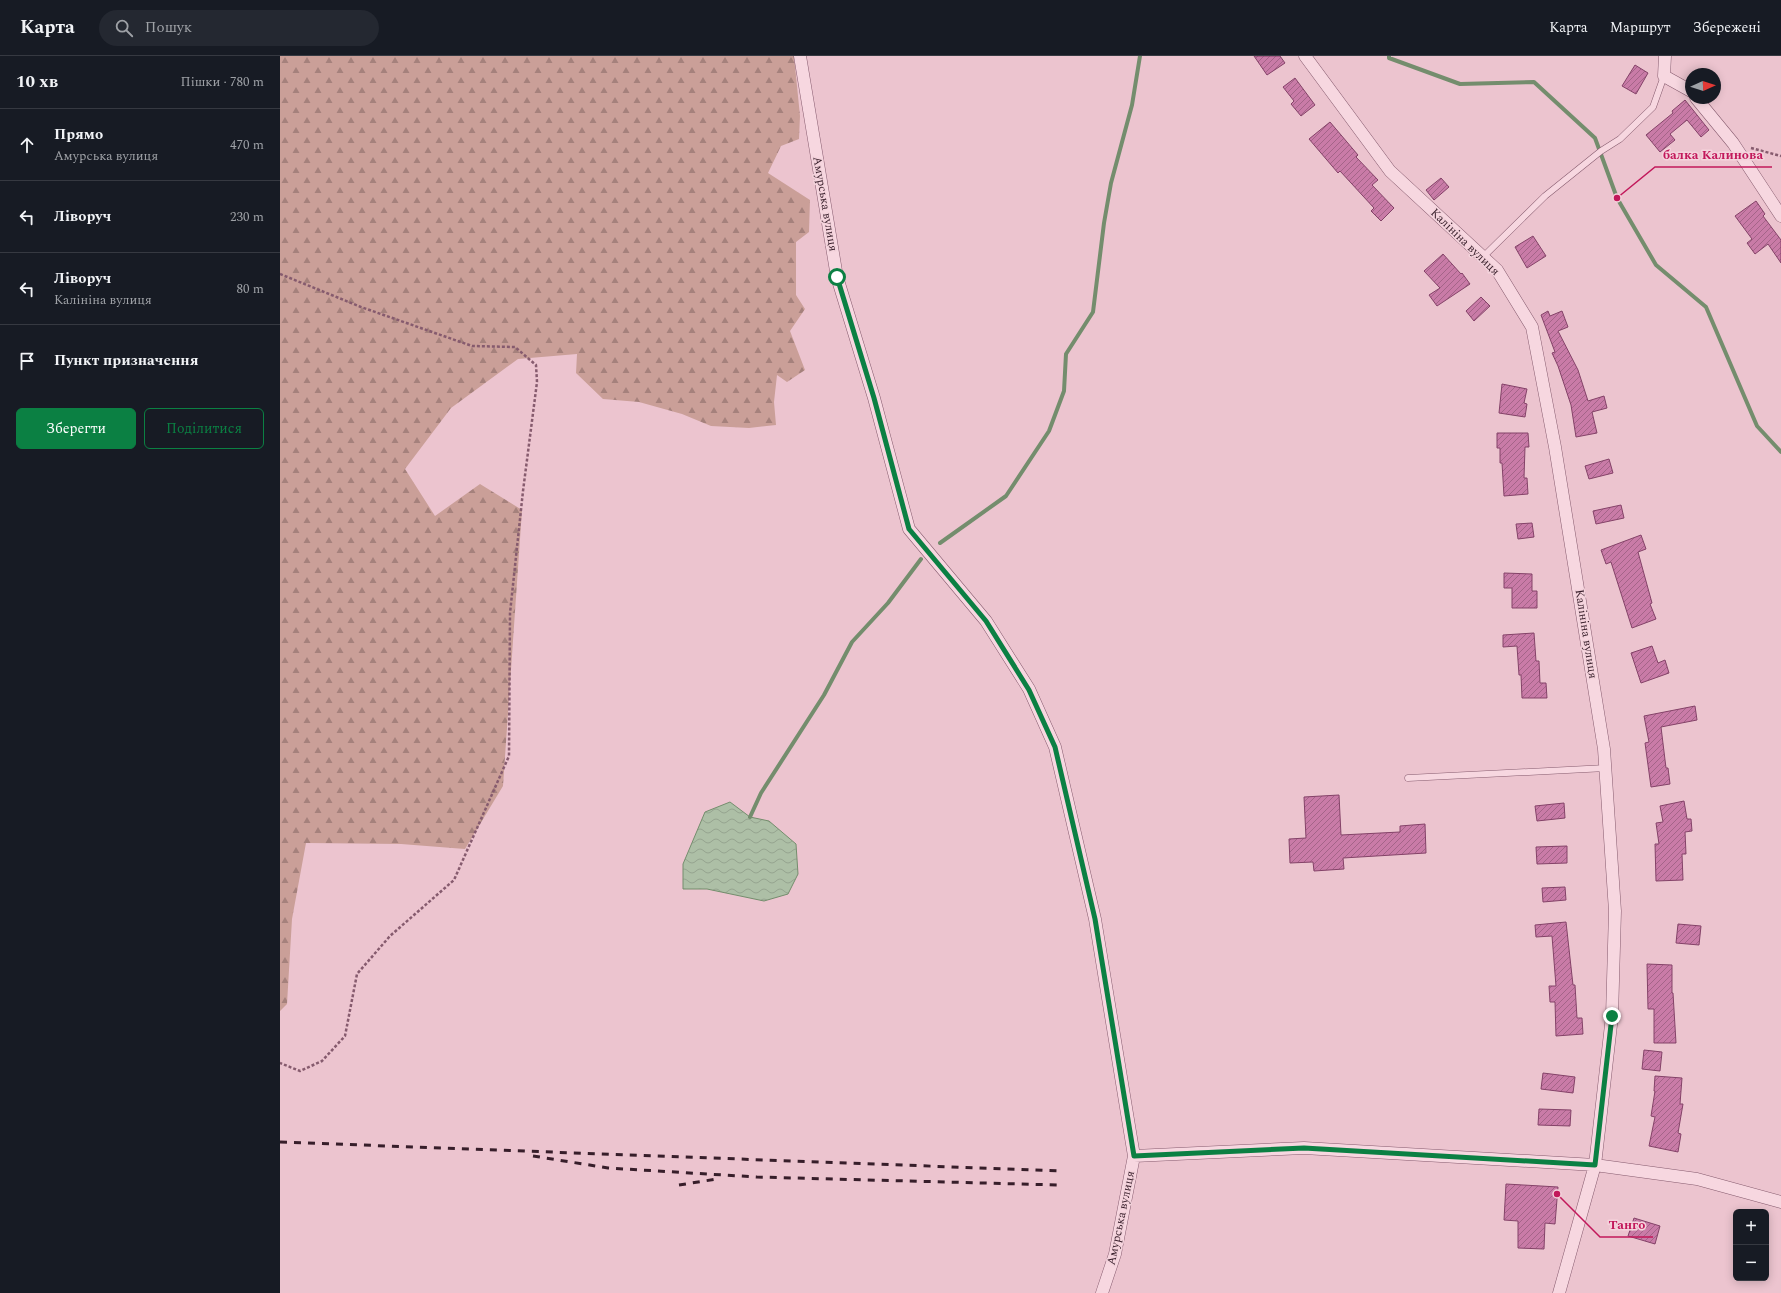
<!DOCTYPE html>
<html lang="uk">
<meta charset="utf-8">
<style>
:root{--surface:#171b24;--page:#242831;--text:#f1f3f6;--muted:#9ea1a6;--line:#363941;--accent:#0b8043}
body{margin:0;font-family:Spectral,serif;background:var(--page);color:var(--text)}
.controls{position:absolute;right:12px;bottom:12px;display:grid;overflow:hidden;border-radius:6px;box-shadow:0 2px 10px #0003}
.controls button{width:36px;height:36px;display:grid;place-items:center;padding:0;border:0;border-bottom:1px solid var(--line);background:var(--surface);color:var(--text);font:20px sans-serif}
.compass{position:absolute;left:1405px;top:12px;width:36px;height:36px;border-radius:50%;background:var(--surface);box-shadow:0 2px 10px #0003;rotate:87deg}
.stop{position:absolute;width:12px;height:12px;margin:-9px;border:3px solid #0b8043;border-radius:50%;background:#fff}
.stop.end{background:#0b8043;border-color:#fff;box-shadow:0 1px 4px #0008}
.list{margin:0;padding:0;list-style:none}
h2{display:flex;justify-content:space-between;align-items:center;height:52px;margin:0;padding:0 16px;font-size:17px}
h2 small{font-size:13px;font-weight:400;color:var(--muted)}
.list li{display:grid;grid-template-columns:26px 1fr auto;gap:12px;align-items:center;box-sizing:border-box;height:72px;padding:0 16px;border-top:1px solid var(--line)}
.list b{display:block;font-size:15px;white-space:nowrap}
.list p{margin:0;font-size:13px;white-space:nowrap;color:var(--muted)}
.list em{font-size:13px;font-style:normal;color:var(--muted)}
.actions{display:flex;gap:8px;padding:12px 16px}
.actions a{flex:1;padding:9px 0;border:1px solid var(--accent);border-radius:6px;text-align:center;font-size:14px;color:var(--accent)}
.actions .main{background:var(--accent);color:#fff}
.icon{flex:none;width:22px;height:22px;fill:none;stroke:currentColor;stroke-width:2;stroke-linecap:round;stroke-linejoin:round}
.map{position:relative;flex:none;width:1501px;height:1237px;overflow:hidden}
header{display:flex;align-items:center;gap:24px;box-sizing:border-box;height:56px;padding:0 20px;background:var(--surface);border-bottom:1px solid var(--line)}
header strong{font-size:19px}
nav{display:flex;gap:22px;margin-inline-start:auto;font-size:14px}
.search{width:280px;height:36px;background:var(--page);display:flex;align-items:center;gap:10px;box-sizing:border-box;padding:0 14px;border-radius:22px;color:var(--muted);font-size:15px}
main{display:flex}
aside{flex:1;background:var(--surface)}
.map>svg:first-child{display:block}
</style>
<header>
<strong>Карта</strong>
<div class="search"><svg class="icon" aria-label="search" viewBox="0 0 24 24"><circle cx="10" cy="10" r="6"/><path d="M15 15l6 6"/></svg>Пошук</div>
<nav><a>Карта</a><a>Маршрут</a><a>Збережені</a></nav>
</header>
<main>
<aside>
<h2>10 хв<small>Пішки · 780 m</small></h2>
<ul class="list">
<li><svg class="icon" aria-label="ahead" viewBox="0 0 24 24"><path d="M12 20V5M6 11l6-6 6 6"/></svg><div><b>Прямо</b><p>Амурська вулиця</p></div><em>470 m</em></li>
<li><svg class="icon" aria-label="left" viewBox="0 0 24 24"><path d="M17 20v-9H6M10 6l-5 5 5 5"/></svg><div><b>Ліворуч</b></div><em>230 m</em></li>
<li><svg class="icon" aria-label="left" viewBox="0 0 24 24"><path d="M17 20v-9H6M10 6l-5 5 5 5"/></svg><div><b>Ліворуч</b><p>Калініна вулиця</p></div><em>80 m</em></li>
<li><svg class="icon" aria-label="arrive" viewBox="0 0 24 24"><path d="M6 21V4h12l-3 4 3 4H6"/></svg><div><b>Пункт призначення</b></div></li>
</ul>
<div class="actions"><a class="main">Зберегти</a><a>Поділитися</a></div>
</aside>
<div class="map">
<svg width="1501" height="1237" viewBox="0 0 1501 1237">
<defs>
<pattern id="forest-firs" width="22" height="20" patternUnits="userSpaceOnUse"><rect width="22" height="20" fill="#ca9f98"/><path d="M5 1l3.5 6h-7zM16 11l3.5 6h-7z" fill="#a5817c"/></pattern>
<pattern id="water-waves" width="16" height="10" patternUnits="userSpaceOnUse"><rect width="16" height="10" fill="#adbfa6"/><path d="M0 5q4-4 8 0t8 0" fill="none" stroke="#95a48f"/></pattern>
<pattern id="building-hatch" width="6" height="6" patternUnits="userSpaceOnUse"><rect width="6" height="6" fill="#c97ba7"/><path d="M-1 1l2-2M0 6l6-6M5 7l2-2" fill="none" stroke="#a46488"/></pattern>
</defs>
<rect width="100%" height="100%" fill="#ecc4cf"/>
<path fill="url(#forest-firs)" d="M0 0H514L520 60 519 83 501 90 488 117 530 144 529 176 516 186V239L525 253 510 275 525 314 507 326 497 319 494 346 496 369 469 372 431 370 402 358 359 346 323 343 296 317 297 298 238 303 171 352 125 413 155 460 200 428 242 454 223 730 185 793 121 788 26 787 12 863 7 948 0 955Z"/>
<path fill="url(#water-waves)" stroke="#748d6d" d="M450 746 470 761 489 765 516 788 518 818 508 838 484 845 427 833H403V808L425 756Z"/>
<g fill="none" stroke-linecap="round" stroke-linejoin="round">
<path stroke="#748d6d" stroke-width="4" d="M1109 0V2L1180 28 1254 26 1315 82 1337 142 1376 209 1426 251 1477 370 1501 396
M660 487 726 440 769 375 784 335 786 298 813 256 824 167 831 127 852 49 860 0
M470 761 481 737 544 639 572 586 608 547 641 503"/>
</g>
<path fill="url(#building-hatch)" stroke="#844268" d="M974 0H1000L1005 7 987 19Z
M1355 9 1368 17 1356 38 1342 30Z
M1015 22 1035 49 1021 60 1011 48 1014 45 1003 31Z
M1405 44 1429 74 1421 81 1407 64 1390 78 1395 84 1380 96 1366 79 1393 57 1392 55Z
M1050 66 1078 99 1076 101 1098 124 1092 129 1114 152 1101 165 1091 155 1094 152 1060 115 1058 117 1029 83Z
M1161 122 1169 131 1154 144 1146 134Z
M1476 145 1485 158 1483 160 1501 184V207L1488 188 1475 198 1467 187 1472 183 1455 160Z
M1253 180 1266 200 1247 212 1235 191Z
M1163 198 1181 218 1182 217 1190 228 1157 250 1149 239 1160 232 1144 215Z
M1201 241 1210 250 1194 265 1186 255Z
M1268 255 1270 260 1282 255 1288 271 1278 275 1298 314 1308 345 1324 340 1327 352 1312 356 1317 377 1296 381 1291 349 1278 310 1272 297 1275 296 1261 259Z
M1222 328 1247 333 1244 347 1247 348 1245 361 1219 357Z
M1217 377H1248L1249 391H1245L1244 422H1247L1248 438 1224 440 1222 407H1220V392H1217Z
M1329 403 1333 417 1309 423 1305 410Z
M1341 449 1344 462 1316 468 1313 455Z
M1252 467 1254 481 1238 483 1236 468Z
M1361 479 1366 493 1358 496 1372 547 1370 548 1376 563 1352 572 1331 506 1326 508 1321 494Z
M1224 517 1252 518V535H1257V552H1232V532H1224Z
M1254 577 1256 605H1259L1260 627H1266L1267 642H1242L1241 619H1239L1237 590 1223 591V579Z
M1372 590 1378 607 1385 604 1389 617 1361 627 1351 597Z
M1415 650 1417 664 1381 671 1386 712H1388L1390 728 1371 731 1365 687 1369 686 1364 660Z
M1059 739 1061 779 1120 776V770L1145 768 1146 797 1063 802 1064 813 1034 815 1033 806 1010 807 1009 783 1026 782 1024 741Z
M1404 745 1407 763H1411L1412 775 1405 776 1406 798H1402L1403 824 1376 825 1375 788H1379L1376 767 1383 766 1380 750Z
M1284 747 1285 762 1257 765 1255 750Z
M1287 790V807L1257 808 1256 791Z
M1285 831 1286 844 1263 846 1262 832Z
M1286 866 1293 929H1295L1297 962H1302L1303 978 1276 980 1275 946H1270L1269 930H1276L1272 880 1256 881 1255 869Z
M1398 868 1421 870 1419 889 1396 887Z
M1367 908 1392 909V937H1393L1396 987H1374V953H1368Z
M1364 994 1382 996 1380 1015 1362 1013Z
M1263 1017 1295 1021 1293 1037 1261 1033Z
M1375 1020 1402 1022 1400 1048H1403L1398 1077 1401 1078 1398 1096 1369 1090 1375 1061 1371 1060 1375 1035H1374Z
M1259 1053 1291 1054 1290 1070 1258 1069Z
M1226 1128 1278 1131 1275 1168 1265 1167 1264 1193 1238 1192V1165L1224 1164Z
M1354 1162 1380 1170 1375 1188 1348 1180Z"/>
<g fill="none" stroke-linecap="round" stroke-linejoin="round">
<g stroke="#865b6e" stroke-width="7">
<path id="lane" d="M1203 201 1265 140 1321 95 1340 83 1373 51 1384 20
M1128 722 1326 712"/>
</g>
<g stroke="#865b6e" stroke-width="13">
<path id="street" d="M520 0 557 221 594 342 629 473 706 565 749 633 775 691 815 863 854 1100 835 1198 822 1237
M1025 0 1110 115 1217 214 1252 271 1275 391 1324 693 1335 855 1332 960 1315 1109 1279 1237
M1385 0 1384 20 1411 35
M1416 42 1453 87 1501 160
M854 1100 1024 1092 1315 1109 1417 1123 1501 1146"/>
</g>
<path stroke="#865b6e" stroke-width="2.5" stroke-dasharray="3 2" stroke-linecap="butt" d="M1471 92 1501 100
M0 218 81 251 192 290 235 291 256 309 257 326 243 435 230 557 229 700 174 824 110 880 77 918 65 980 42 1005 20 1015 0 1007"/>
<use href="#lane" stroke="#f7d7e0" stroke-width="6"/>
<use href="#street" stroke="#f7d7e0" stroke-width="12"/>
<path stroke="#371e2a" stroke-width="3" stroke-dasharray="7 7" stroke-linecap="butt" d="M0 1086 782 1115
M253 1100 328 1112 477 1121 778 1129
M399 1129 437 1123"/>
</g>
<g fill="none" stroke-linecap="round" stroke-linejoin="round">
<path stroke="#0b8043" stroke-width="5" d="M557 221 594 342 629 473 706 565 749 634 775 691 815 863 854 1100 1024 1092 1315 1109 1332 960"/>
</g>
<g text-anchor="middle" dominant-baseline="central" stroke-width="3" stroke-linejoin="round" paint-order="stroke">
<g font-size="12" fill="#371e2a" stroke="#f4d3dc">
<text transform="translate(545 148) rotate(80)">Амурська вулиця</text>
<text transform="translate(1185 186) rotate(44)">Калініна вулиця</text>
<text transform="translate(1306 578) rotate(81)">Калініна вулиця</text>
<text transform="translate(841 1162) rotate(-78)">Амурська вулиця</text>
</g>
</g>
<path fill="none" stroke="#c2185b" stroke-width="1.5" d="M1337 142L1375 111H1492M1277 1138L1320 1181H1373"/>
<g fill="#c2185b" stroke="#f4d3dc" stroke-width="1.5">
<circle cx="1337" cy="142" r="4"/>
<circle cx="1277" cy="1138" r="4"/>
</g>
<g font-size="13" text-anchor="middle" font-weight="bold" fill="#c2185b" stroke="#f4d3dc" stroke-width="3" stroke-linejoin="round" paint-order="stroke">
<text x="1433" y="103">балка Калинова</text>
<text x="1347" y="1173">Танго</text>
</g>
</svg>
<div class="controls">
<button>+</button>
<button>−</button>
</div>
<svg class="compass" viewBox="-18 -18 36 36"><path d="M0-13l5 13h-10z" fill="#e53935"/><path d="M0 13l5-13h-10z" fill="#9ea1a6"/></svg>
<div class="stop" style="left:557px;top:221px"></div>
<div class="stop end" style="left:1332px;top:960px"></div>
</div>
</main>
